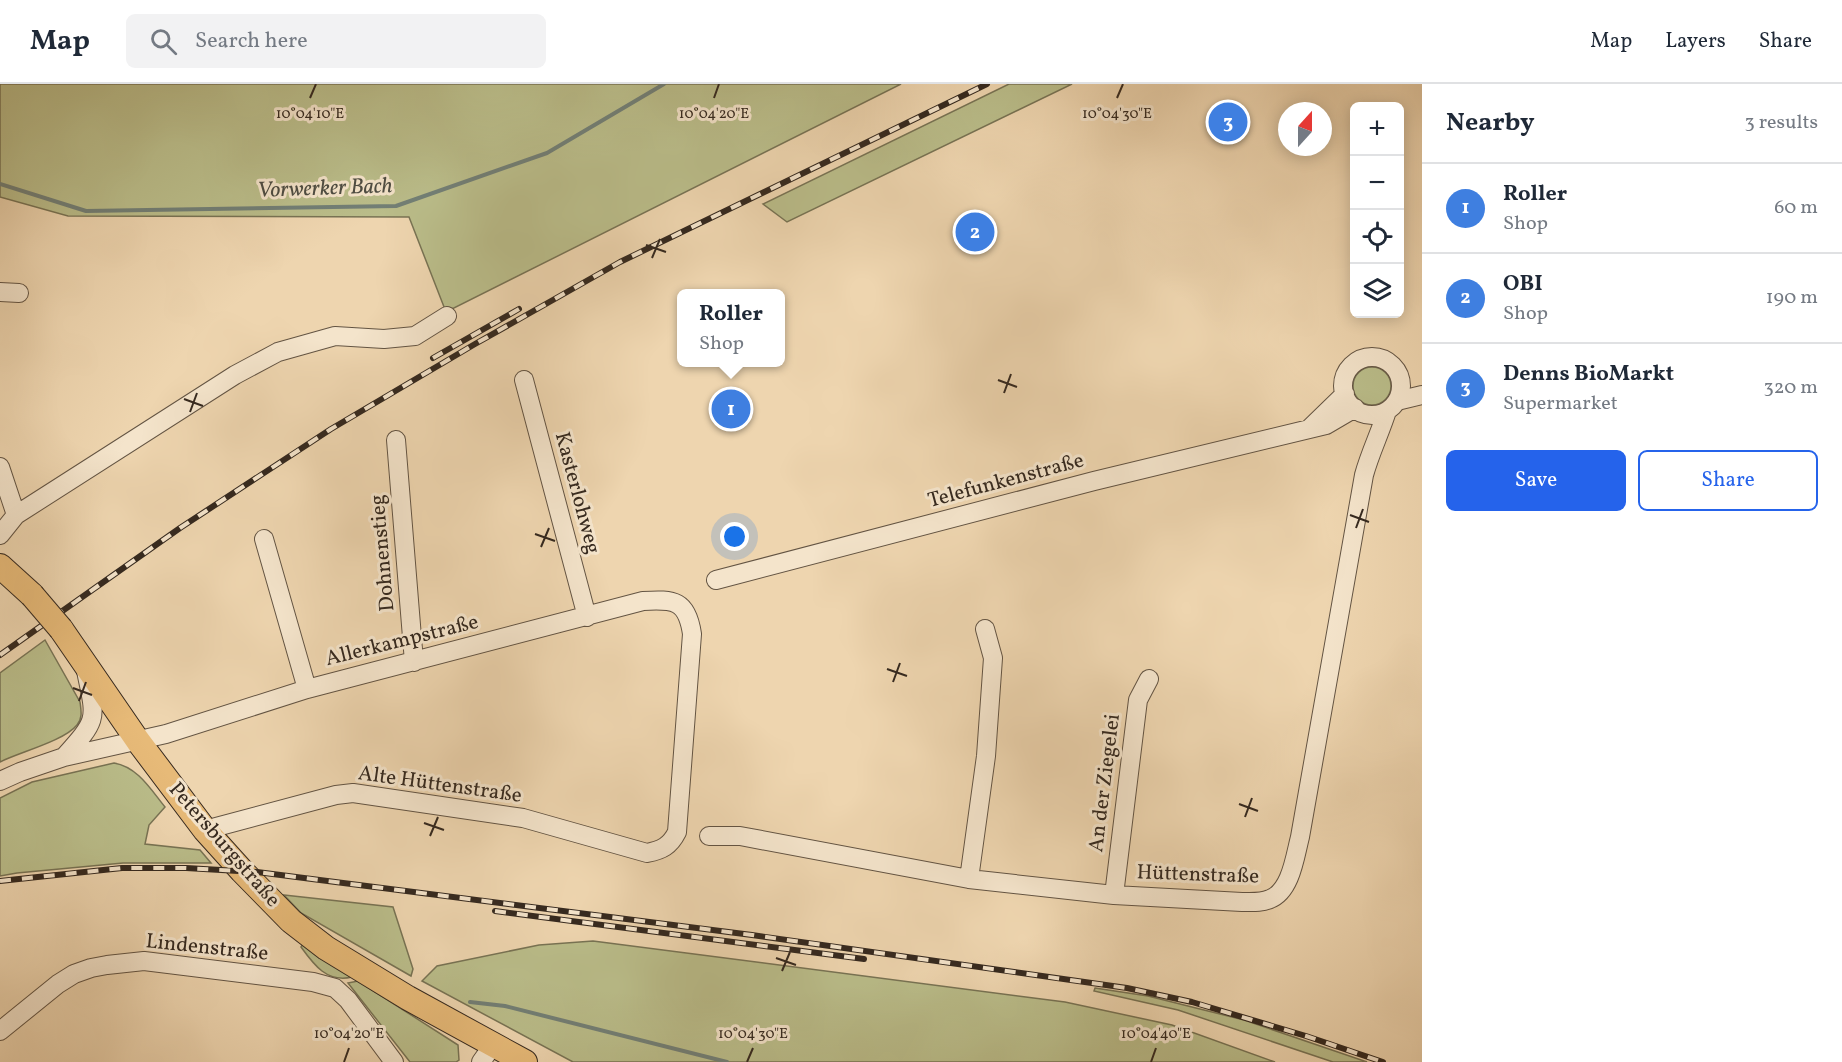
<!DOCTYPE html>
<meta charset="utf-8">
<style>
:root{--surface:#fff;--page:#f2f2f3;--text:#1f2937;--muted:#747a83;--line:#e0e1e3;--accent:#2563eb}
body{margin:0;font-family:Vollkorn,serif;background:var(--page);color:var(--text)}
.controls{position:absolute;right:18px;top:18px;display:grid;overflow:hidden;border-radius:9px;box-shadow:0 3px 15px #0003}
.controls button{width:54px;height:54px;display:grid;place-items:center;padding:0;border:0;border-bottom:2px solid var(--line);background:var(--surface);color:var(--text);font:30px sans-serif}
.compass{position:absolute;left:1278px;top:18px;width:54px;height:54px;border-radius:50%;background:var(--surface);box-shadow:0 3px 15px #0003;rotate:21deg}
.you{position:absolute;left:735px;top:453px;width:21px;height:21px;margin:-15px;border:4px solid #fff;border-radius:50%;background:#1a73e8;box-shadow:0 0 0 9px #1a73e833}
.badge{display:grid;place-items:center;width:39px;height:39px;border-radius:50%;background:var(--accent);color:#fff;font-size:20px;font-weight:700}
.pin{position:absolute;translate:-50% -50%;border:3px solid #fff;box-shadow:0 2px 6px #0006}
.popup{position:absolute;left:677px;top:205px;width:108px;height:78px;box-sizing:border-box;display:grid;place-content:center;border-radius:9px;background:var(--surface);filter:drop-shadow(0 2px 4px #0005);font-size:20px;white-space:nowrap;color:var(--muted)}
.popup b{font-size:22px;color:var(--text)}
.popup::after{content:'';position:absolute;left:50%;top:100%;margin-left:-12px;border:12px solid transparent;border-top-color:var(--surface)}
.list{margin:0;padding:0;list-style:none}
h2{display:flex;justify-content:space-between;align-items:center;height:78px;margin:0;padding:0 24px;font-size:26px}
h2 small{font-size:20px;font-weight:400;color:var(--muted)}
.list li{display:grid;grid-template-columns:39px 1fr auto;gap:18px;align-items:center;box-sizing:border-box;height:90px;padding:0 24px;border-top:2px solid var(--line)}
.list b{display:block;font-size:22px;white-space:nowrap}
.list p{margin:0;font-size:20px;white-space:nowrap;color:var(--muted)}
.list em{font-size:20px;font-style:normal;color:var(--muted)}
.actions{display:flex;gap:12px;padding:18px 24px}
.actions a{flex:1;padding:14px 0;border:2px solid var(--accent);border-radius:9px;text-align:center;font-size:21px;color:var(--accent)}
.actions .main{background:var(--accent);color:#fff}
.icon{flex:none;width:33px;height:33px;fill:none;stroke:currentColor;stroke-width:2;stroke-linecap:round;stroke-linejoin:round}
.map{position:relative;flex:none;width:1422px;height:978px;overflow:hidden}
header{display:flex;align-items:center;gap:36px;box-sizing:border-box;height:84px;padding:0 30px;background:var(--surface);border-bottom:2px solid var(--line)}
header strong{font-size:28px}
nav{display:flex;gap:33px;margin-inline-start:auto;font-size:21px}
.search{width:420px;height:54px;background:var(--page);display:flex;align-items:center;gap:15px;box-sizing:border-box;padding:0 21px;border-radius:9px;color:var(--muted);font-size:22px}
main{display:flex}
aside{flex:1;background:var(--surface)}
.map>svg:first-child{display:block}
</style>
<header>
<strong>Map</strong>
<div class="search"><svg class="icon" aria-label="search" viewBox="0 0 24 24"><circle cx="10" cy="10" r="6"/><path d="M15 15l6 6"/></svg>Search here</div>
<nav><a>Map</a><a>Layers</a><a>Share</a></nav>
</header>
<main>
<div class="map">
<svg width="1422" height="978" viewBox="0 0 1422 978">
<rect width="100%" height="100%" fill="#eed5af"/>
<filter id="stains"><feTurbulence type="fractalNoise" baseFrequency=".00333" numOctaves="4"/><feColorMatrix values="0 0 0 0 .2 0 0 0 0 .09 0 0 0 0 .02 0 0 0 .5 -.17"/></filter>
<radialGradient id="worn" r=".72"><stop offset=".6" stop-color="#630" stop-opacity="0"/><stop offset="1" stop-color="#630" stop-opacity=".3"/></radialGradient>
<path fill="#babd8a" stroke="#787354" stroke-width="1.5" d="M0 0H901L446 228 409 133 68 132 0 113Z
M1009 0H1072L787 138 763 120Z
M1353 302a19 19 0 1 1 38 0a19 19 0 1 1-38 0Z
M45 556 80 618C81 626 83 634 77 641 64 657 20 668 0 678V589Z
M114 679C138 683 151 706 165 723L149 741 145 760 200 766 211 779H123L17 789 0 792V714L32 698Z
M284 811 393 823 413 885 411 892 301 829Z
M593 857 1065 918 1172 941 1275 978H573L422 897 437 882 539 861Z
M303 860 352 893C327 899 314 881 301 863Z
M358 897 458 961 459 976 456 978H410L348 899Z
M1095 904 1148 912 1244 936 1367 978H1333L1178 926 1094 907Z"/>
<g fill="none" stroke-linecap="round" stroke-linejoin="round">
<path stroke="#727f76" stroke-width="4" d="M0 100 86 127 396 122 547 69 664 0
M470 918 505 922 727 978"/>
<g stroke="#635443" stroke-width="20">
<path id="minor" d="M0 208 19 209
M1343 302a29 29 0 1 1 58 0a29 29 0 1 1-58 0Z
M524 296 587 533
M1397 317 1422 311
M1309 345 1345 310
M396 356 414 578
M0 383 16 431
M0 451 16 431 235 291 278 268 335 252 384 255 415 252 447 232
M264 455 307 605
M716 496 1094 397 1326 341 1355 324
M64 673C99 634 96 636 86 587
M0 697 20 688 64 673 166 650 307 605 643 517C674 515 687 516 692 550L677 748C670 762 662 766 647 769L523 734 353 709 336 711 205 746
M709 752H740L969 795 1114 811 1242 818C1252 818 1261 819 1270 815 1291 807 1295 772 1300 753L1364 391C1370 369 1380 349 1387 327
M969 795 986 672 993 574 985 545
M1114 811 1138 616 1149 595
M0 947 58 900 74 890 91 884 107 881 144 877 313 898 335 904 348 916 394 978
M481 978 493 961"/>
</g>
<g stroke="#35291f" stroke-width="26">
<path id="major" d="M0 482 32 511
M61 545 138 657 205 746 242 787 291 837 326 864 408 914 525 978"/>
</g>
<use href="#minor" stroke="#f4e4cb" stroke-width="18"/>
<use href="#major" stroke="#e7ba78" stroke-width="24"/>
<g stroke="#35291f" stroke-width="6">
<path id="rail" d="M433 274 519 225
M0 571 180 444 331 345 475 260 620 178 987 0
M0 797 122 784H186L257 788 752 851 1127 904 1192 918 1306 952 1383 978
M495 827 864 875"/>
</g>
<use href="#rail" stroke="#f4e4cb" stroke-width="4" stroke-dasharray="11" stroke-linecap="butt"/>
<g stroke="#35291f" stroke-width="26" stroke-linecap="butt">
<path id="major-bridge" d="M32 511 61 545"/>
</g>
<use href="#major-bridge" stroke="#e7ba78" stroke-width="24"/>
</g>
<path fill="none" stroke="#35291f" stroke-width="2" d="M310 14 316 0M714 14 719 0M1117 14 1123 0M646 161 666 168M652 174 660 155M998 296 1017 303M1004 309 1011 290M184 315 203 322M190 328 197 309M1350 431 1369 438M1356 444 1363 425M535 450 555 457M541 463 549 444M887 585 907 592M893 598 900 579M73 604 92 611M79 617 86 598M1239 720 1258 727M1245 733 1252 714M424 739 444 746M430 752 438 733M776 874 796 881M782 887 790 868M344 978 349 964M747 978 753 964M1151 978 1156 964"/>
<g text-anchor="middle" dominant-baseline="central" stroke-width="6" stroke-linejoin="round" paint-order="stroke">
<g font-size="21" fill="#35291f" stroke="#f4e4cb">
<text transform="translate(1006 397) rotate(-15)">Telefunkenstraße</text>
<text transform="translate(577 409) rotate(75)">Kasterlohweg</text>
<text transform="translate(383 469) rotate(-95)">Dohnenstieg</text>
<text transform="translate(402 557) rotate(-14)">Allerkampstraße</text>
<text transform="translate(1105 699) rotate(-83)">An der Ziegelei</text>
<text transform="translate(440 701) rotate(8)">Alte Hüttenstraße</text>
<text transform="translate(224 761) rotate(49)">Petersburgstraße</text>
<text transform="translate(1198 791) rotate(2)">Hüttenstraße</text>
<text transform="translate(207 864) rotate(6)">Lindenstraße</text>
</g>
<g font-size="22" font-style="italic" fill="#4e4d43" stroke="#f4e4cb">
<text transform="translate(325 105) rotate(-2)">Vorwerker Bach</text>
</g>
</g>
<g font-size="15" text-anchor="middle" fill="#35291f" stroke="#f4e4cb" stroke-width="6" stroke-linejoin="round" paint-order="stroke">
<text x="310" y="34">10°04'10"E</text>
<text x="714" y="34">10°04'20"E</text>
<text x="1117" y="34">10°04'30"E</text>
<text x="349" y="954">10°04'20"E</text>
<text x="753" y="954">10°04'30"E</text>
<text x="1156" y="954">10°04'40"E</text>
</g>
<rect width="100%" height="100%" filter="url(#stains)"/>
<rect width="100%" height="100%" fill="url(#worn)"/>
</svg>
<div class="controls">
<button>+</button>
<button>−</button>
<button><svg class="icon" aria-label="locate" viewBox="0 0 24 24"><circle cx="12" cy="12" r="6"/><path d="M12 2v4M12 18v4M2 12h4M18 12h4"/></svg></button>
<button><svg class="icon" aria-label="layers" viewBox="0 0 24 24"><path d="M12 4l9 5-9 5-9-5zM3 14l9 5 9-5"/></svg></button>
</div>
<svg class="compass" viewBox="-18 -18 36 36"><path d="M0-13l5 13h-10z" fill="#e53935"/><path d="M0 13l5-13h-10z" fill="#747a83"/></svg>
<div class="you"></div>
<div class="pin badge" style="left:731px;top:325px;background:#3f7fe0">1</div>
<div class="popup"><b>Roller</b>Shop</div>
<div class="pin badge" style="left:975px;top:148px;background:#3f7fe0">2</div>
<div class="pin badge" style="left:1228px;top:38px;background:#3f7fe0">3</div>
</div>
<aside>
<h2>Nearby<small>3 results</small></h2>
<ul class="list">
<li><span class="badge" style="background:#3f7fe0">1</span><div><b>Roller</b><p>Shop</p></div><em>60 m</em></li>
<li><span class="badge" style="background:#3f7fe0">2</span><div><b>OBI</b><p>Shop</p></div><em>190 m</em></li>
<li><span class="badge" style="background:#3f7fe0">3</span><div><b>Denns BioMarkt</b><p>Supermarket</p></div><em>320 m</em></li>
</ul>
<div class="actions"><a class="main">Save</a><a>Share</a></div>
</aside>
</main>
